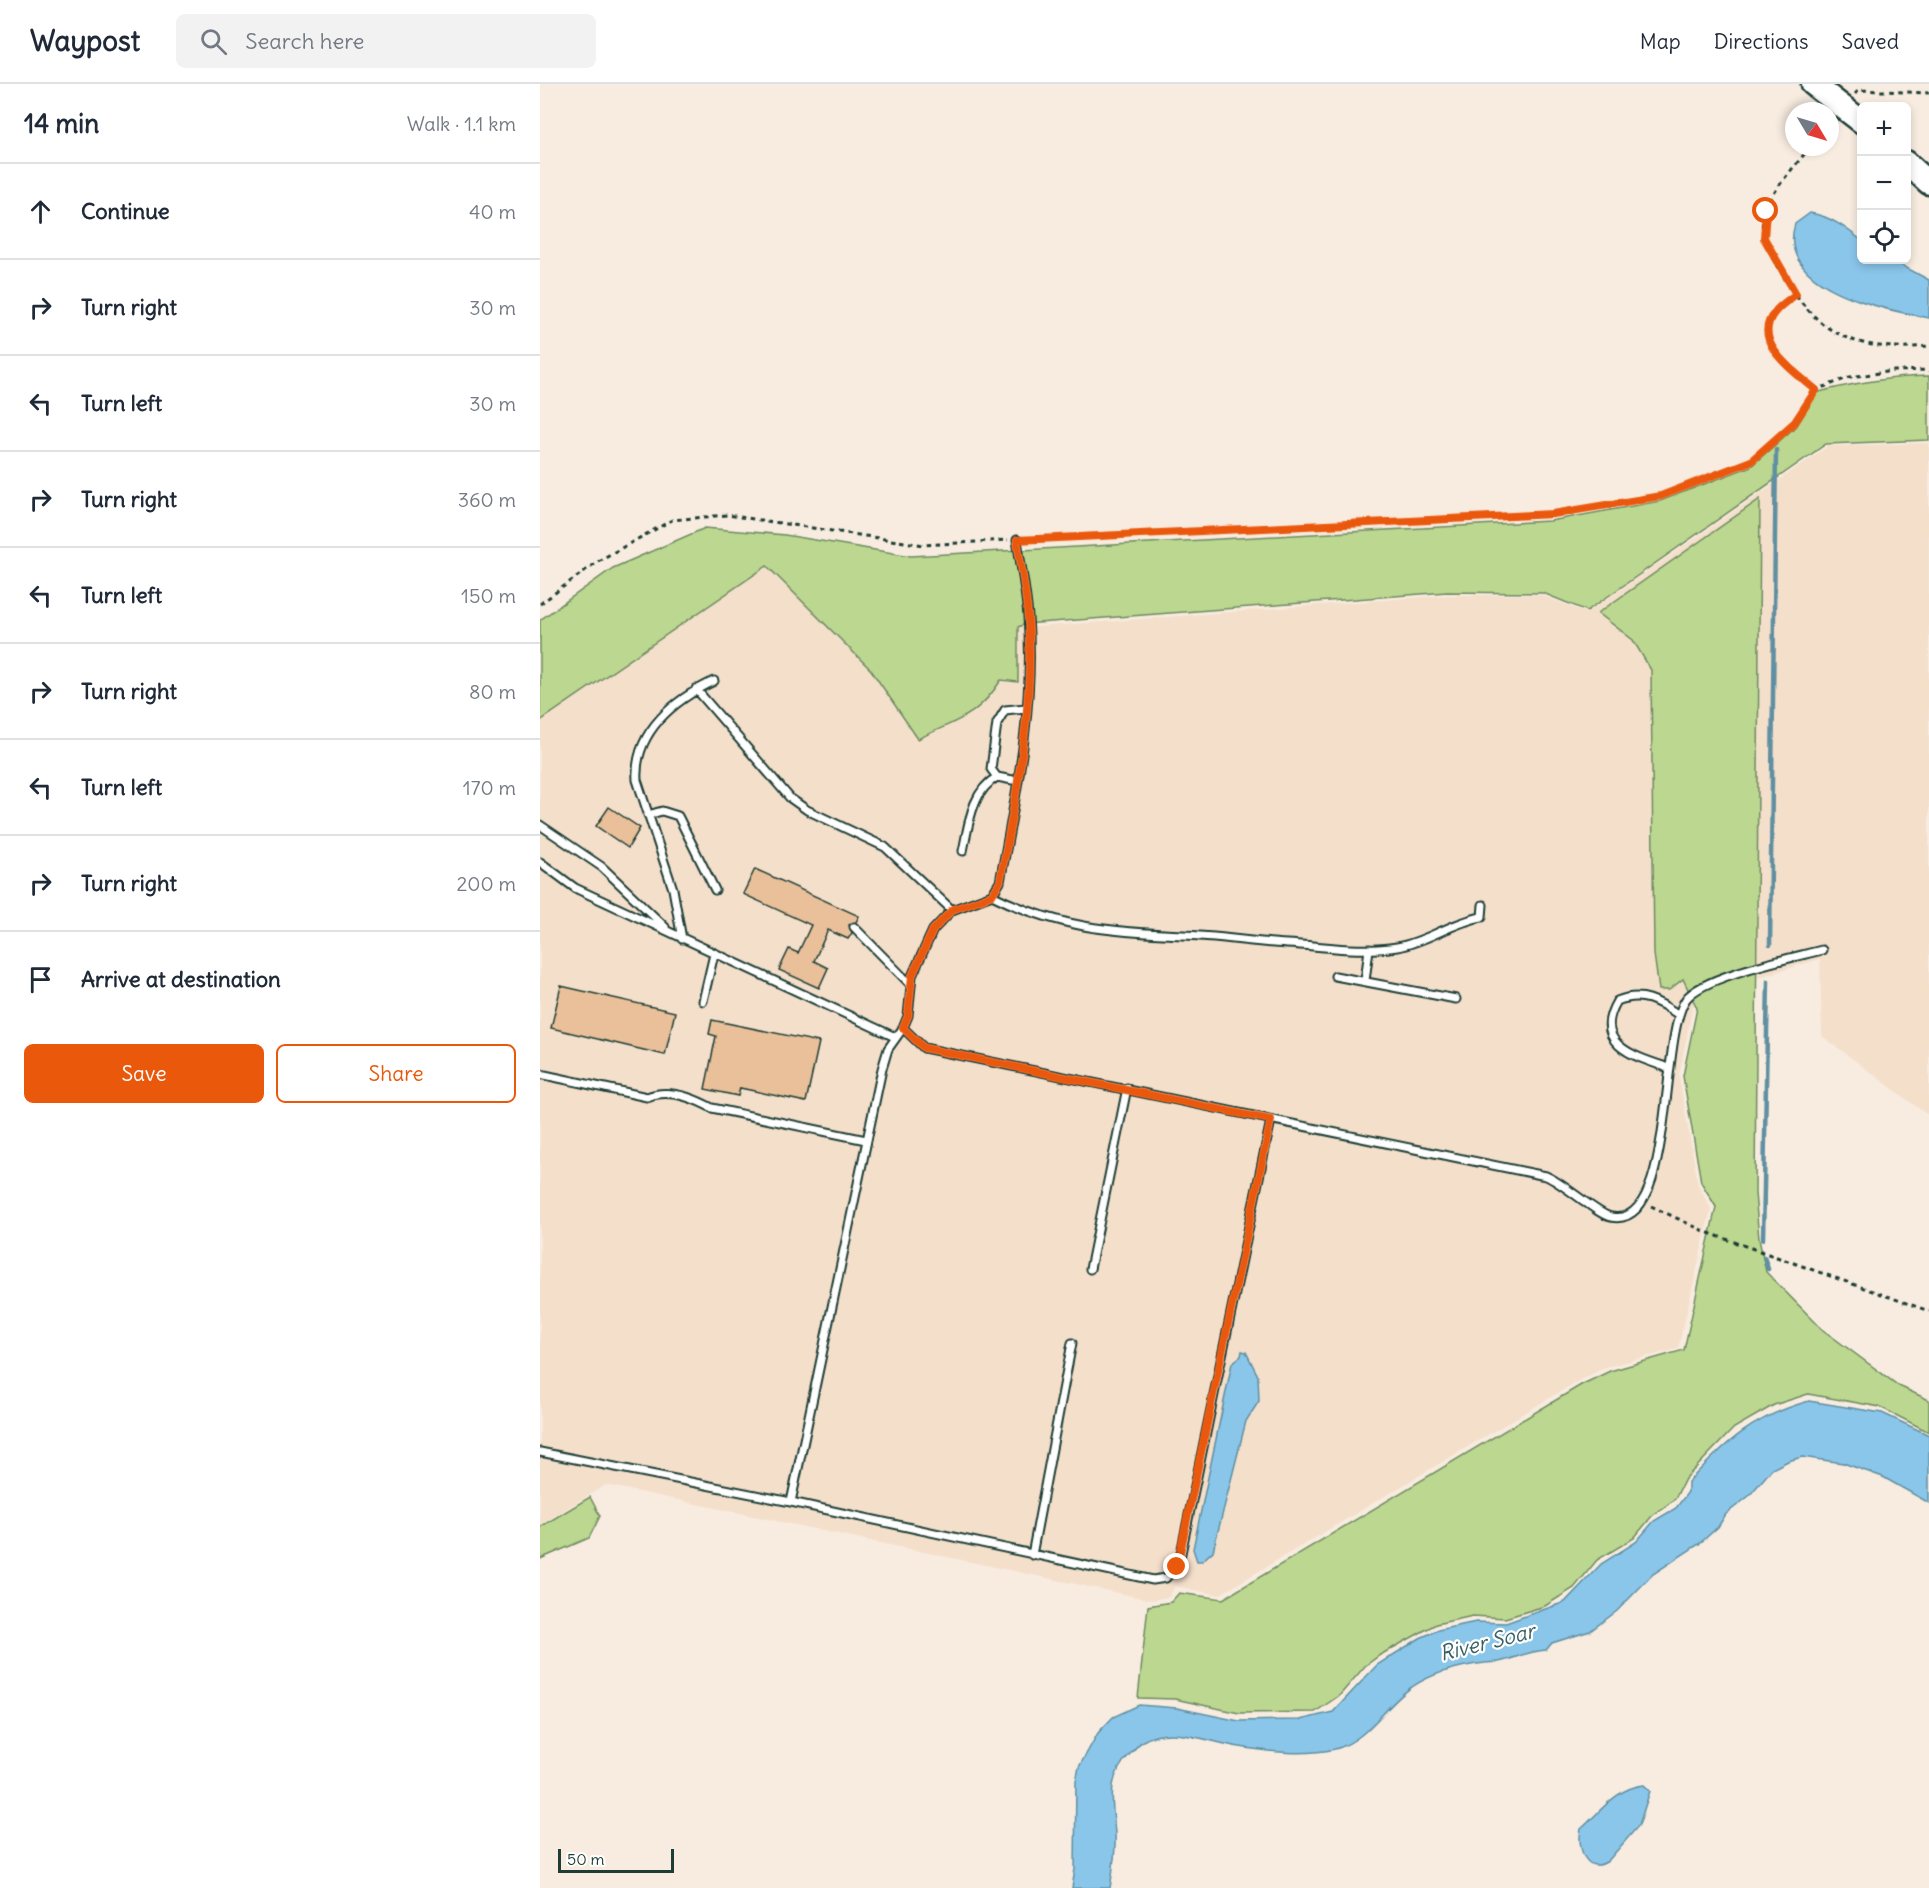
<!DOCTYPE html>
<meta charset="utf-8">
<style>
:root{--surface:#fff;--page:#f2f2f3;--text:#1f2937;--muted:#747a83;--line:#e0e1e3;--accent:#ea580c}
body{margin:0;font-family:Delius,sans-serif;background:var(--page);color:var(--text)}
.controls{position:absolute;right:18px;top:18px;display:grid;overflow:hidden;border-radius:9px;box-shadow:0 3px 9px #0003}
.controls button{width:54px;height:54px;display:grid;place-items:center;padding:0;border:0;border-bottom:2px solid var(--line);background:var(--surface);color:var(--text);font:30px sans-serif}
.compass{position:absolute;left:1245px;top:18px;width:54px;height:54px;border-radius:50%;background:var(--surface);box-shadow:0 3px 9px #0003;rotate:128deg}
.scale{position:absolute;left:18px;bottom:15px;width:116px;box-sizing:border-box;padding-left:6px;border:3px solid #1f3d34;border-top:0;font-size:16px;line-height:21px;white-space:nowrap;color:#1f3d34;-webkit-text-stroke:4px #fff;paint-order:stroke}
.stop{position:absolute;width:18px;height:18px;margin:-14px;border:4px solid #ea580c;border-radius:50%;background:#fff}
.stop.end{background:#ea580c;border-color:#fff;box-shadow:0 2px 6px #0008}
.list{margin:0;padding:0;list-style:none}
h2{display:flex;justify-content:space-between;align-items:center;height:78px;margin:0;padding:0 24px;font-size:26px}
h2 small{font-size:20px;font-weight:400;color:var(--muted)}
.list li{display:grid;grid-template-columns:39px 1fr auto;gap:18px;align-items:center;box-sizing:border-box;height:96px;padding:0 24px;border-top:2px solid var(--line)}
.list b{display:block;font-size:22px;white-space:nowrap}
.list em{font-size:20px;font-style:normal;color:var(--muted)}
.actions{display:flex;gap:12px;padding:18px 24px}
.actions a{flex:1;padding:14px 0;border:2px solid var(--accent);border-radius:9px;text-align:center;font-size:21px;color:var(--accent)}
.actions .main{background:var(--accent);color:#fff}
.icon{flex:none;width:33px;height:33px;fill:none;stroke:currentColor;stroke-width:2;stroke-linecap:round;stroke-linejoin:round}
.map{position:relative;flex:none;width:1389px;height:1804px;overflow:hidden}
header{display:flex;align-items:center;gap:36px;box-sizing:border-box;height:84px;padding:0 30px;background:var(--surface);border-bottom:2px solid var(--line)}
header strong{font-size:28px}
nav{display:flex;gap:33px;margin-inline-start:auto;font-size:21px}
.search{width:420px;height:54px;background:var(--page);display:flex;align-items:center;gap:15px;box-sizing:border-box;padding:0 21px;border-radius:9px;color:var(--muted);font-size:22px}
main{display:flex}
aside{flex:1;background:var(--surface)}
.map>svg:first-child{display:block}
</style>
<header>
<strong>Waypost</strong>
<div class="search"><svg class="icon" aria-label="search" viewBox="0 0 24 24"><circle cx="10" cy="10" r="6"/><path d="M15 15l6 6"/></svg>Search here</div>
<nav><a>Map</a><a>Directions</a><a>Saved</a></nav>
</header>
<main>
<aside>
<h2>14 min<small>Walk · 1.1 km</small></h2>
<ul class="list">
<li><svg class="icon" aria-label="ahead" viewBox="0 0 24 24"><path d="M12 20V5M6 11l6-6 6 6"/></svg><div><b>Continue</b></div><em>40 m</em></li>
<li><svg class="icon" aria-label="right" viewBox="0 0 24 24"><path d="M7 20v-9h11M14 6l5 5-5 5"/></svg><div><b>Turn right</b></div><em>30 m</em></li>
<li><svg class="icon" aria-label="left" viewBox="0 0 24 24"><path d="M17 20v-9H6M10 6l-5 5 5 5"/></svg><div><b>Turn left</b></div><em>30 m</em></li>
<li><svg class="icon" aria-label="right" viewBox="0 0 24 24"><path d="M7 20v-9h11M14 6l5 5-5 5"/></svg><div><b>Turn right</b></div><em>360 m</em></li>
<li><svg class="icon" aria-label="left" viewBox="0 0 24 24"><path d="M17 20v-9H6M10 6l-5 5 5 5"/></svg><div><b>Turn left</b></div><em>150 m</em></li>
<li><svg class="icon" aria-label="right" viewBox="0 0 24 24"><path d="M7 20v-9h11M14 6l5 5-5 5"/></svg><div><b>Turn right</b></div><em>80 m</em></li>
<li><svg class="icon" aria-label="left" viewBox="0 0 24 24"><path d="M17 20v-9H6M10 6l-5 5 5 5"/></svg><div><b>Turn left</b></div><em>170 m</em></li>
<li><svg class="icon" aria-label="right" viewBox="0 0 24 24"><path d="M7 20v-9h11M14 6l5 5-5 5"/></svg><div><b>Turn right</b></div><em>200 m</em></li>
<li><svg class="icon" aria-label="arrive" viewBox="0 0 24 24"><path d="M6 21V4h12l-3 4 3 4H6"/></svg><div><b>Arrive at destination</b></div></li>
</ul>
<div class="actions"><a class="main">Save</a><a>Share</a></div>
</aside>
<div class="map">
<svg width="1389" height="1804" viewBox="0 0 1389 1804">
<rect width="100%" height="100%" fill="#f8ece0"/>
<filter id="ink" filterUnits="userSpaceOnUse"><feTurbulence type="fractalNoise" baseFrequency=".0167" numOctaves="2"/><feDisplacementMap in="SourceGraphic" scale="12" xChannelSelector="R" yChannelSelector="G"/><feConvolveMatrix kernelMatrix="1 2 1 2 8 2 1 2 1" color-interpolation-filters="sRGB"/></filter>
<g filter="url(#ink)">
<path fill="#f4dfcb" d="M1389 359V1032L1282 952 1280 875 1164 910 1153 922 1139 992 1158 1100 1171 1125 1138 1265 1066 1283 1040 1296 679 1511 635 1502 629 1513 611 1516 66 1401 0 1441V637L227 481 480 509 482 544 909 511H1002L1047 529 1288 362Z"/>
<path fill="#bcd78f" stroke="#6e8a62" stroke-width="1.5" d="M1389 292V356L1286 360 1047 527 1003 509 907 508 485 540 478 543V598L461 596C437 634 416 636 378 655L331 586 227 482 0 637V536L73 484 165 444 245 451 371 472 1010 437 1120 417 1211 382 1257 341 1275 309C1313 299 1349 293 1389 292Z
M1220 415 1215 1109 1219 1155 1226 1188 1283 1246 1359 1302 1389 1316V1348L1340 1323 1268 1310 1234 1321 1194 1344 1145 1395 1135 1415 1112 1432 1094 1454 1057 1476 1034 1504 1005 1522 965 1534 933 1532 896 1540 840 1571 825 1582 800 1611 775 1628 699 1629 635 1615 598 1614 608 1522 631 1518 639 1509 683 1515 1041 1301 1070 1287 1144 1266 1176 1123 1161 1098 1143 992 1157 924 1143 895 1129 906H1119L1114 870 1111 586 1093 556 1058 529Z
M50 1413 60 1432 49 1454 0 1475V1443Z"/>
<path fill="#8ac6ea" stroke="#5f8fa1" stroke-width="1.5" d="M1270 129C1290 132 1306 144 1321 156L1322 176H1352L1389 196V234C1347 226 1235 205 1255 140Z
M702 1267 706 1268 718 1292 719 1317 706 1337 673 1467 662 1477H657L653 1465 692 1279 701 1272Z
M1269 1317 1342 1329 1389 1351V1419L1343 1393 1303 1379 1262 1373 1248 1377 1232 1385 1209 1412 1186 1430 1178 1443 1159 1460 1113 1490 1077 1527 1050 1547 1012 1559 1006 1566C990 1567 978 1573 963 1577 957 1579 950 1578 945 1579 920 1582 892 1589 872 1603 846 1620 827 1657 795 1665 764 1672 731 1668 700 1663 670 1659 632 1640 603 1657 598 1660 594 1666 590 1670 565 1695 573 1718 575 1750 576 1768 573 1786 570 1804H532L535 1785 536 1697 539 1683 558 1649 573 1633 599 1621 637 1624 699 1637 760 1636 793 1628 837 1581 880 1554 898 1546 936 1538 966 1539 1025 1518 1061 1480 1096 1458 1114 1437 1136 1424 1148 1408V1398C1188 1357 1212 1333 1269 1317Z
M1104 1701 1110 1707 1099 1741 1068 1777C1045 1792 1037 1762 1041 1745 1061 1727 1076 1704 1104 1701Z"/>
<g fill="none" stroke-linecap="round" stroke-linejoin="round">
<path stroke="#5f8fa1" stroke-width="4.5" d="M1230 861 1236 366
M1223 1155 1228 897
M1224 1173 1228 1185"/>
</g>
<path fill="#e9c099" stroke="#1f3d34" stroke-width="1.5" d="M69 723 100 744 88 764 56 742Z
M215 785 319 832 316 838 309 841 312 849 308 855 288 846 274 877 288 884 279 904 239 886 249 865 258 869 271 841 203 810Z
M21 902 135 928 125 971 11 944Z
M172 936 279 958 266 1018 200 1004 198 1012 165 1005 176 952 169 950Z"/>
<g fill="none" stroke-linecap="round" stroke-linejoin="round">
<g stroke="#1f3d34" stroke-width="11">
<path id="service" d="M156 605 250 714 267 726 345 763 412 826
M478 697 457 693 451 685 457 639 465 626 486 624
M108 731 122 727 138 732 175 806
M0 741 62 783 125 843
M423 767C429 740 431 708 457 693
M0 778 35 804 355 953
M452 811C517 844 572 848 643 851 677 852 712 858 747 860 784 862 820 869 857 863 887 858 912 838 942 833L943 821
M314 843 370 900
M142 855 133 805 97 696C94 648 134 616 174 597
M795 892 916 915
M825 897 829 865
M163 917 174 870
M363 944 384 964 1006 1092C1025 1100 1058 1131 1071 1133 1136 1146 1119 953 1146 915 1163 892 1252 874 1282 866
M1129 984C1096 973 1051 961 1077 917 1102 907 1118 917 1139 931
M0 990 107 1013C128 1004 152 1013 172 1024L326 1056
M550 1185 587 1004
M0 1368 251 1418 613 1496 626 1494 639 1479 731 1036
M251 1418 342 985 348 965 363 944 368 932 372 892 393 846 412 826 452 811 460 798C476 711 495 622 488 533 486 507 481 482 477 456
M492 1471 532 1259"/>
</g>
<g stroke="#1f3d34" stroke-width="27">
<path id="trunk" d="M1273 0 1322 38
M1366 78 1389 99"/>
</g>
<path stroke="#1f3d34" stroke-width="3" stroke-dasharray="4.5 4.5" stroke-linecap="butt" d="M1315 10 1319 6 1389 9
M1270 63C1254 84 1228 109 1223 136 1221 154 1231 168 1239 183 1276 252 1314 268 1389 262
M1256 210C1249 216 1240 221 1235 228 1210 258 1256 289 1276 306
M487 455 1013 431 1121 412 1211 377 1255 338 1276 306 1310 293 1354 287 1389 286
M0 520 58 477 132 436 187 431 384 461 468 456
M1111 1122 1166 1148 1389 1227"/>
<use href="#service" stroke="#fff" stroke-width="7"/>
<use href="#trunk" stroke="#fff" stroke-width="22"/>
</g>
</g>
<g fill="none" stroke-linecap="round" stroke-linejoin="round" filter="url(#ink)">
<path stroke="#ea580c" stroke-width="8" d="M637 1483 731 1036 384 964 363 944 368 932 372 892 393 846 412 826 452 811 460 798C476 711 495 622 488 533 486 507 481 482 477 456L1013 430 1121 412 1211 377 1255 338 1276 306C1256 289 1209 258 1235 228 1240 221 1249 216 1256 210L1224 154 1226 127"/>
</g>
<g text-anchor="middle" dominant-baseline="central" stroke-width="4.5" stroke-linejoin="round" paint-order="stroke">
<g font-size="21" font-style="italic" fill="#3a5f62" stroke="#fff">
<text transform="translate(947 1558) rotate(-14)">River Soar</text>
</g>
</g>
</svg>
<div class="controls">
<button>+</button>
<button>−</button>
<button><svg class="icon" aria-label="locate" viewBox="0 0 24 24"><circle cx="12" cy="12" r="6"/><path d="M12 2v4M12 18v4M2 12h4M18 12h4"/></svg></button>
</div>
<svg class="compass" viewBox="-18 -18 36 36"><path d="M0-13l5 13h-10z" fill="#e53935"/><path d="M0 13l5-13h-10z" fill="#747a83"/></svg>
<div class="scale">50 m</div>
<div class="stop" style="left:1226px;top:127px"></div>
<div class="stop end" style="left:637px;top:1483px"></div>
</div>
</main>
